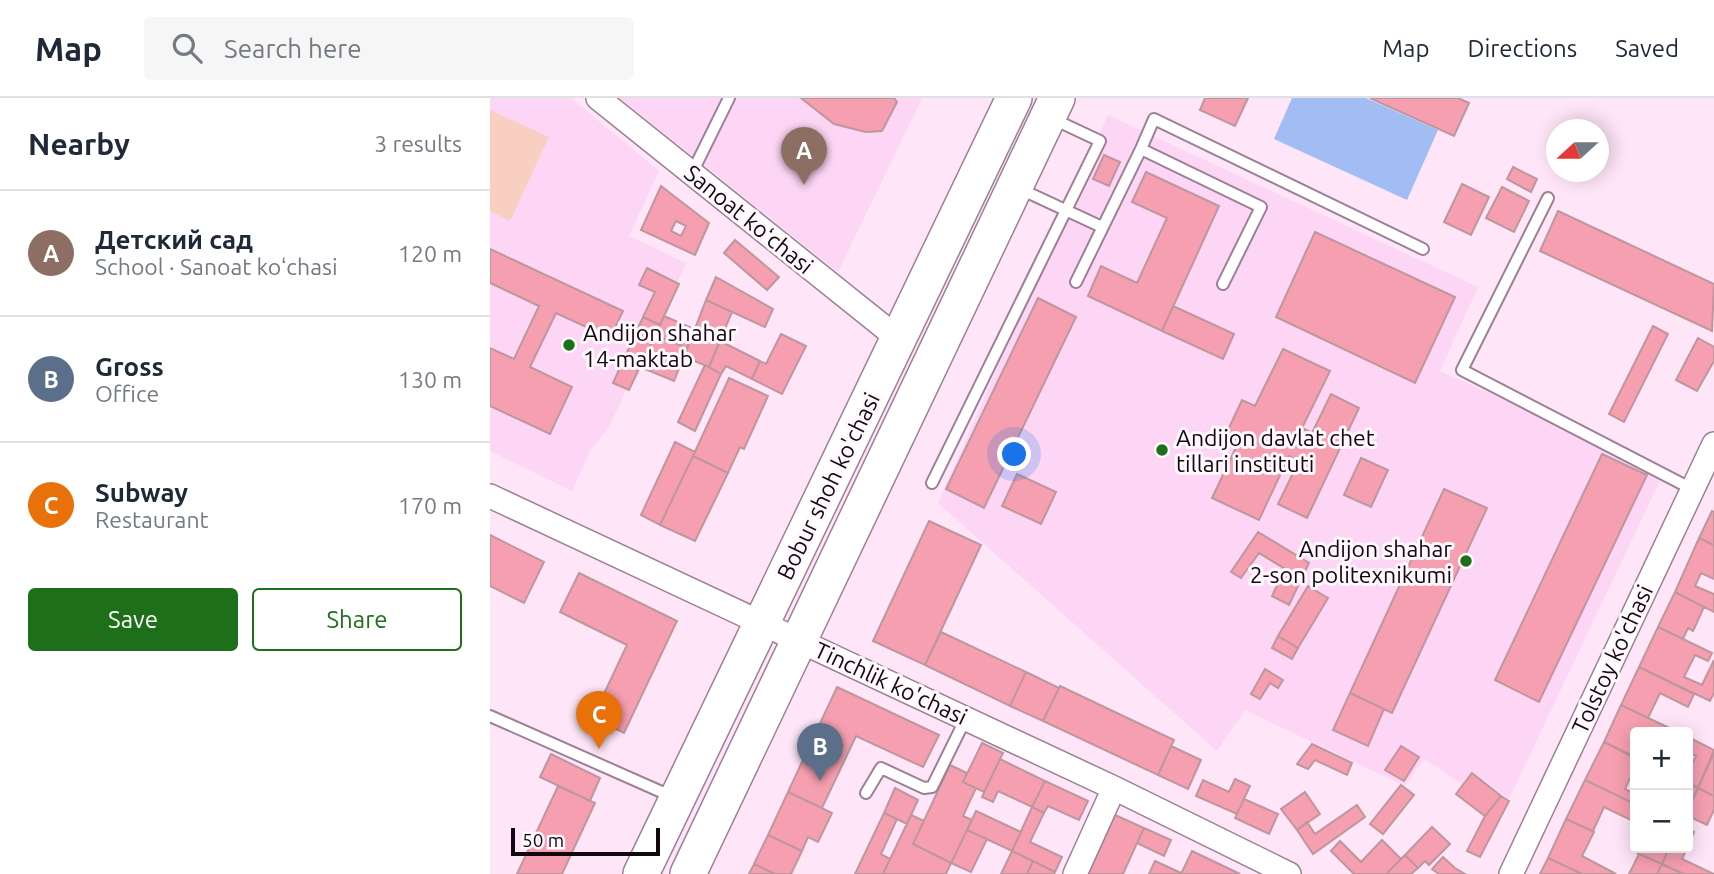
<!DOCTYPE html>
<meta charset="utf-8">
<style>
:root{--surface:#fff;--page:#f6f6f7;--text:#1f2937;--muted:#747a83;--line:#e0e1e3;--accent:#1d7019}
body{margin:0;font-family:Ubuntu,sans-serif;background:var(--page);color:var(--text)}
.controls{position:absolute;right:21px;bottom:21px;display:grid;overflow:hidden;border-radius:7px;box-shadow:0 4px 18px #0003}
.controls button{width:63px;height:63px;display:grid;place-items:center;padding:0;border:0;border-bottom:2px solid var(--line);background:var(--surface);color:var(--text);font:35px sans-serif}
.compass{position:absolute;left:1056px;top:21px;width:63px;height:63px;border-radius:50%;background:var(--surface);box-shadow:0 4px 18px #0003;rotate:249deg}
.scale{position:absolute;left:21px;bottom:18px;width:149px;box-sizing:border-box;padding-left:7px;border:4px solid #120810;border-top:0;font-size:19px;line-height:24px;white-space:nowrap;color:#120810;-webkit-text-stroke:5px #fff8fd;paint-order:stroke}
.you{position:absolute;left:525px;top:357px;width:24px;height:24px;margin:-18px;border:5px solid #fff;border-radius:50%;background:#1a73e8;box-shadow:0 0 0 10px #1a73e833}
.badge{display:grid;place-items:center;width:46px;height:46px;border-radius:50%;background:var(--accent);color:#fff;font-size:23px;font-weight:700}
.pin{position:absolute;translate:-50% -58px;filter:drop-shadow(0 2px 4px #0008)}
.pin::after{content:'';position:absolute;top:37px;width:24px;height:21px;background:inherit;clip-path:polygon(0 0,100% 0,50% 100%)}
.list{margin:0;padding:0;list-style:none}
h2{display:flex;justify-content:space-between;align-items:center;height:91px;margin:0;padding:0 28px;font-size:30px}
h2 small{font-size:23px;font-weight:400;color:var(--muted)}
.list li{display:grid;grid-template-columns:46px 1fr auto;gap:21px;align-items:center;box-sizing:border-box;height:126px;padding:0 28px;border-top:2px solid var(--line)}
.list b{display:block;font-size:26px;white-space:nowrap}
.list p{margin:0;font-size:23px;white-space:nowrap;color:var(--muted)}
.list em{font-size:23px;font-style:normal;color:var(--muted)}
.actions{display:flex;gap:14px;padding:21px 28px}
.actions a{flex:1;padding:16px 0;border:2px solid var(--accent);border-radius:7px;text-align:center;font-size:24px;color:var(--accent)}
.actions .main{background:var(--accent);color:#fff}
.icon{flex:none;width:38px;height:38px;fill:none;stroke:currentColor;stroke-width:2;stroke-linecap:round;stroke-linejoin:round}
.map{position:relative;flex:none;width:1224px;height:776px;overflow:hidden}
header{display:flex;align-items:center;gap:42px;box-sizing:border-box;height:98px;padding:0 35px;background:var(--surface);border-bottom:2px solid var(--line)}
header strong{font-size:33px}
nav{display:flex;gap:38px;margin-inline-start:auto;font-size:24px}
.search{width:490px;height:63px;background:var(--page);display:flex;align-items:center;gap:18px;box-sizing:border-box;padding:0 24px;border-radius:7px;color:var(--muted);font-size:26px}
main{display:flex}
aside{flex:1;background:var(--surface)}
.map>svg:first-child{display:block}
</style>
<header>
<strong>Map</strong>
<div class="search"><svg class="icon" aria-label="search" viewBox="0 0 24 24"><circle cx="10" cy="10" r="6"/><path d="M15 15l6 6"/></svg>Search here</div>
<nav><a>Map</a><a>Directions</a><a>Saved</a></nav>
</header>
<main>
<aside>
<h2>Nearby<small>3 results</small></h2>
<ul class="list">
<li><span class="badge" style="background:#8d6e63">A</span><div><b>Детский сад</b><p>School · Sanoat koʻchasi</p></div><em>120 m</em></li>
<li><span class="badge" style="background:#5c6f8a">B</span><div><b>Gross</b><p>Office</p></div><em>130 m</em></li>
<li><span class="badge" style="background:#e8710a">C</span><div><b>Subway</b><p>Restaurant</p></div><em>170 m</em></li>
</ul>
<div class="actions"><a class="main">Save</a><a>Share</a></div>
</aside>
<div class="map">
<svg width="1224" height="776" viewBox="0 0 1224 776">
<rect width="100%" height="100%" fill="#fee5f8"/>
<path fill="#fcd6f4" d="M0 0H81L169 73 139 138 196 165 119 329 100 353 82 393 0 353Z
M130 0H432L348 174Z
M618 17 988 189 950 273 1174 374 1019 701 982 673 972 686 934 661 915 688 755 612 727 653 448 405Z"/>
<path fill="#f8cfc0" d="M0 12 59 39 20 123 0 113Z"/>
<path fill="#a2bcf4" d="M802 0H876L948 32 917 102 784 41Z"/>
<path fill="#f69fb0" stroke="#bd979d" stroke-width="2" fill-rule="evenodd" d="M311 0H404L407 4 392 33 376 34 344 26Z
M715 0H758L745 28 710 12Z
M880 0H968L979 5 964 38Z
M614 57 630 64 619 88 603 81Z
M1023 69 1047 81 1041 94 1017 81Z
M656 74 729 108 672 233 598 198 611 168 647 185 677 120 642 104Z
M972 86 999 99 981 137 954 124Z
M171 88 219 125 205 157 151 132ZM186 123 196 128 191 138 181 133Z
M1012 89 1039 103 1024 134 996 120Z
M1068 113 1224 186 1222 233 1050 153Z
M825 134 965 199 925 285 786 219Z
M245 142 289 179 277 192 234 155Z
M0 151 133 213 120 240 66 215 40 269 82 289 60 336 0 308V250L24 261 49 208 0 185Z
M157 170 189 186 170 227 153 219 165 194 149 187Z
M226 179 283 211 275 229 216 202Z
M548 200 586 219 494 410 456 391Z
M216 202 242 214 219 269 194 259Z
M683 208 744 236 733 261 672 233Z
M174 218 204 231 197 250 165 237Z
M153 219 170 227 139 292 123 285Z
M1163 228 1178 236 1134 324 1119 316Z
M291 236 316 248 292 296 262 281 270 263 276 266Z
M165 237 197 250 184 283 150 269Z
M1208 240 1224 249V263L1207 293 1186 282Z
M230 243 270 263 262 281 236 268 231 276 219 269Z
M793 251 840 273 812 330 822 335 841 296 869 310 817 420 788 406 809 363 799 358 769 422 722 400 749 343 736 336 752 302 765 308Z
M215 267 231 276 205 333 188 324Z
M239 280 278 298 254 351 250 349 238 375 203 358Z
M185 344 205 354 170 427 151 417Z
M1112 356 1157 377 1049 604 1005 582Z
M203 358 238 375 205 443 170 427Z
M871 360 898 372 881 409 854 397Z
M527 376 566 394 551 426 512 408Z
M954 391 997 410 902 615 860 595Z
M1222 413 1224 414V447L1209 440Z
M439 423 491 447 435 567 383 543Z
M768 434 819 465 799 507 782 498 795 471 769 455 751 480 741 474Z
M0 437 54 464 34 505 0 488Z
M1209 440 1224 447V481L1211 475 1205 488 1224 496V514L1185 494Z
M89 475 187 523 134 635 103 619 137 547 70 514Z
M818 488 838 500 808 550 788 538Z
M1185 494 1214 509 1203 533 1198 530 1193 541 1168 529Z
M1168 529 1222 555 1218 563 1205 557 1194 579 1212 587 1224 562V595L1220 603 1149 569Z
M451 534 536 574 520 608 435 567Z
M788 538 808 550 802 561 782 550Z
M1149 569 1204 596 1198 609 1170 595 1158 620 1131 607Z
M775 571 793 582 788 590 780 585 770 601 761 596Z
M536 574 569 590 553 623 520 608Z
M570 588 684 642 668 677 553 623Z
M347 589 449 637 433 669 366 638 332 710 298 694Z
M860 595 894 611 878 648 843 632Z
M1131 607 1158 620 1188 634H1145L1143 658 1114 644Z
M1198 639 1224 652 1208 690 1198 685V661L1203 664 1206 658 1198 654Z
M1114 644 1145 660V678L1142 676 1135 691 1145 696V706L1095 682Z
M492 645 513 655 494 694 473 684Z
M822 646 862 665 857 677 825 662 818 671 807 666Z
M681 648 711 662 698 691 668 677Z
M911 648 929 659 914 683 895 672Z
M1224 655V698L1208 690Z
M61 656 110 680 100 703 50 679Z
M510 661 555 683 542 709 508 693 503 704 492 699Z
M460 667 477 675 473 684 486 690 473 718 482 722 461 765 423 746Z
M982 675 1011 698 995 718 966 696Z
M745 681 760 688 747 716 706 698 713 682 739 694Z
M1095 682 1145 706V724L1114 709 1103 733 1076 721Z
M555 683 598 703 589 722 558 708 554 715 542 709Z
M1198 685 1208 690 1198 711Z
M911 687 924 697 893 736 880 726Z
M68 688 105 705 72 776H27Z
M405 690 428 702 417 726 394 715Z
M1208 690 1224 698V712L1217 727 1198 718V711Z
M298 694 342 715 328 744 318 739 312 753 278 737Z
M815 694 830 716 807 732 791 711Z
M1011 698 1019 703 990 759 977 753 995 718Z
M754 701 788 716 779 736 745 720Z
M867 707 875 719 823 756 807 732 817 724 825 736Z
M542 709 554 715 540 744 572 759 565 774 522 753Z
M486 713 531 734 522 753 477 732Z
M394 715 407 721 391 756 400 761 393 776H365Z
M421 717 434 723 423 746 461 765 456 776H393Z
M625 717 654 730 647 745 633 776H598Z
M1076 721 1104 734 1092 758 1126 776H1092L1058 760Z
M942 729 960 746 939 767 935 763 928 770 915 757Z
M654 730 681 742 674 758 647 745Z
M1198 731 1204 734 1198 747Z
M477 732 497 741 481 774 461 765Z
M278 737 312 753 301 776H285L264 766Z
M892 742 911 761 896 776H864L841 753 850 743 871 764Z
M1149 750H1179L1172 766 1147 755Z
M1179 750H1197L1192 761 1224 776H1194L1172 766Z
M522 753 543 763 537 776H511Z
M702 753 750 776H691Z
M1149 756 1172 766 1167 776H1139Z
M915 757 928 770 921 776H896Z
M953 759 965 770 975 776H949L942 771Z
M1058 760 1092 776H1050Z
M543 763 565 774 564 776H537Z
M665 763 691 775V776H659Z
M264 766 285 776H259Z
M1172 766 1193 776H1167Z"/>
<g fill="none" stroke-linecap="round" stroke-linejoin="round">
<g stroke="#9c8097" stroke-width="14">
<path id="lane" d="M651 51 664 21 933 151
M202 75 239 0
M528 90 612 129
M1058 100 972 272 1202 391
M586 184 651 51 771 109 733 186
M442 385 610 43 561 20
M0 618 183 699
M376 695 391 670 434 690 442 689 476 620"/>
</g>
<g stroke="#9c8097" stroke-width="26">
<path id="street" d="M108 0 410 242
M0 398 624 690 799 776
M585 776 624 690
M1021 776 1224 346"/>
</g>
<g stroke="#9c8097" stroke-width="38">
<path id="primary" d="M151 776 524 0
M198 776 567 0"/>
</g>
<use href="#lane" stroke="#fff" stroke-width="10"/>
<use href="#street" stroke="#fff" stroke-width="23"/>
<use href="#primary" stroke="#fff" stroke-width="35"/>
</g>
<g fill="#1d7019" stroke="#fff8fd" stroke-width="2.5">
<circle cx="79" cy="247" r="7"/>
<circle cx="672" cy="352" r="7"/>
<circle cx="976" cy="463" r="7"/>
</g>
<g text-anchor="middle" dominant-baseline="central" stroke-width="6" stroke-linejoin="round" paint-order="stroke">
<g font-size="23" fill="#120810" stroke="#fff8fd">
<text transform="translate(259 121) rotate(39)">Sanoat koʻchasi</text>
<text transform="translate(338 388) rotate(-64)">Bobur shoh ko'chasi</text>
<text transform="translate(1122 561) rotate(-65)">Tolstoy ko'chasi</text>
<text transform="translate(401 585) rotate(25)">Tinchlik ko'chasi</text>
</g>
<g font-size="23" fill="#120810" stroke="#fff8fd" text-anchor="start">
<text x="93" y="234">Andijon shahar<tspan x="93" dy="26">14-maktab</tspan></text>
<text x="686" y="339">Andijon davlat chet<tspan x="686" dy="26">tillari instituti</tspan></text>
<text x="962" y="450" text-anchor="end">Andijon shahar<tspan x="962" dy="26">2-son politexnikumi</tspan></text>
</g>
</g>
</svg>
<div class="controls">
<button>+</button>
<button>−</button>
</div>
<svg class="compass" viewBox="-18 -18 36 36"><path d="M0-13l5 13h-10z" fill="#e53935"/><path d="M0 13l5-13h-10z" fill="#747a83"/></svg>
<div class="scale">50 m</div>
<div class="you"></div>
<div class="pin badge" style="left:314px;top:87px;background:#8d6e63">A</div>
<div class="pin badge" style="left:330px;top:683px;background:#5c6f8a">B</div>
<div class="pin badge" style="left:109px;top:651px;background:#e8710a">C</div>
</div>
</main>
